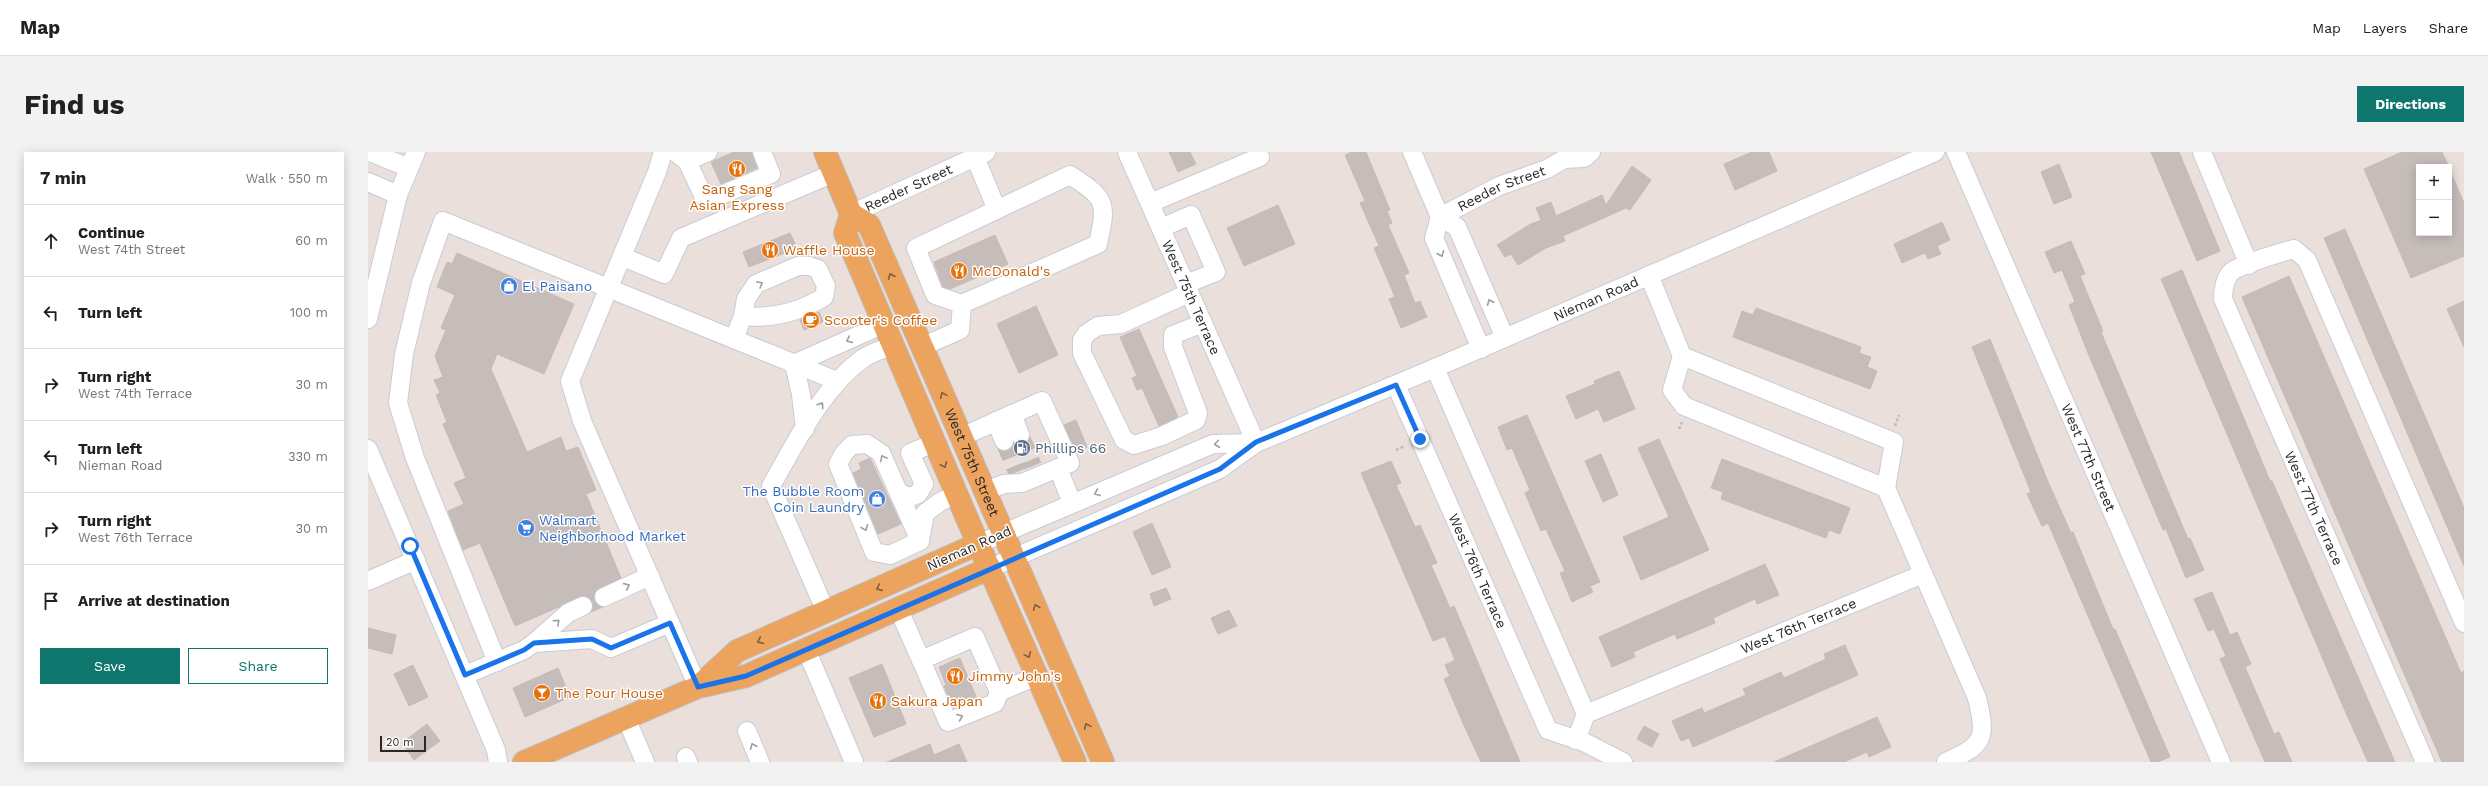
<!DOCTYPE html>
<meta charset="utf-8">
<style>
:root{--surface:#fff;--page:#f2f2f2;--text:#202124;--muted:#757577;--line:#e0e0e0;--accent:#0f766e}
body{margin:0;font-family:"Work Sans",sans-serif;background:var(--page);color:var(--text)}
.controls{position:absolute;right:12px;top:12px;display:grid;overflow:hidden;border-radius:0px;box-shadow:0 2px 10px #0003}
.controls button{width:36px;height:36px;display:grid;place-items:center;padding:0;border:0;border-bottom:1px solid var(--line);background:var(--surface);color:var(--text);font:20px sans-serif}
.scale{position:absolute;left:12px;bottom:10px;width:46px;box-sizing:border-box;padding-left:4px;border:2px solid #282828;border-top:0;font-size:11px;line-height:14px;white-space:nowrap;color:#282828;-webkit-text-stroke:3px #fff;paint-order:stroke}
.stop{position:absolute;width:12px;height:12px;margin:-9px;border:3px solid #1a73e8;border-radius:50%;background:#fff}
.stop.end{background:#1a73e8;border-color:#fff;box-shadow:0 1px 4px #0008}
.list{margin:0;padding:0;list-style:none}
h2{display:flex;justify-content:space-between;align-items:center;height:52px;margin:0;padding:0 16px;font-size:17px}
h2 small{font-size:13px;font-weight:400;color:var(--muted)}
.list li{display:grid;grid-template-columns:26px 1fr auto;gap:12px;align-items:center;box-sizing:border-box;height:72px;padding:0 16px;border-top:1px solid var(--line)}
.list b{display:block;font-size:15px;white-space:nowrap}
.list p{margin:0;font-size:13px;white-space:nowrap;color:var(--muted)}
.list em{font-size:13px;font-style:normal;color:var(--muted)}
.actions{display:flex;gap:8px;padding:12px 16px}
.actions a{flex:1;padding:9px 0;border:1px solid var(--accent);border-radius:0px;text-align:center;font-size:14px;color:var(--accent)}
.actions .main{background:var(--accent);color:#fff}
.icon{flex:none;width:22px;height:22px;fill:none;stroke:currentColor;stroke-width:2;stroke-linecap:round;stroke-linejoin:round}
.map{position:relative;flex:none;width:2096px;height:610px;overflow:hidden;border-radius:0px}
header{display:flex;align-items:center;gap:24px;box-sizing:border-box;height:56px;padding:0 20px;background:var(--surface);border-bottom:1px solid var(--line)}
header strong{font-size:19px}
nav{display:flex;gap:22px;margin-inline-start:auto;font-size:14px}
.intro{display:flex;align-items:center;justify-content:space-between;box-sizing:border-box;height:96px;padding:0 24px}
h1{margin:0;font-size:28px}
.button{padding:10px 18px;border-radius:0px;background:var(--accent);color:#fff;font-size:14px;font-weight:700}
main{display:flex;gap:24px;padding:0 24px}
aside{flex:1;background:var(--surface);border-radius:0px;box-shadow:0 2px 10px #0003}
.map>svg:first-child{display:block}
</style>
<header>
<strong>Map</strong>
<nav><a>Map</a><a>Layers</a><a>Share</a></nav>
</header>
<div class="intro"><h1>Find us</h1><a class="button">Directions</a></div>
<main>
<aside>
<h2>7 min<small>Walk · 550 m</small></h2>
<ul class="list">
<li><svg class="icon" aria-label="ahead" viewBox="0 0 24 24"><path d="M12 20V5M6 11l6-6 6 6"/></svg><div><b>Continue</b><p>West 74th Street</p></div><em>60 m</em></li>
<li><svg class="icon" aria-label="left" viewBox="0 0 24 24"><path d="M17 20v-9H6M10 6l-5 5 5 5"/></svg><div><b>Turn left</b></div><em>100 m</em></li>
<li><svg class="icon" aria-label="right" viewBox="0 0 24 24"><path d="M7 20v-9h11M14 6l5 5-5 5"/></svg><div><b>Turn right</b><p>West 74th Terrace</p></div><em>30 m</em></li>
<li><svg class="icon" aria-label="left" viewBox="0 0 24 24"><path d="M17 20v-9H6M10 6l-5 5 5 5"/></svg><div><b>Turn left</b><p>Nieman Road</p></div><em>330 m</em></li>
<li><svg class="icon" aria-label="right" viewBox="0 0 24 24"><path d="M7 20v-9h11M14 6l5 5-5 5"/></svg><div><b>Turn right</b><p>West 76th Terrace</p></div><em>30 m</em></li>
<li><svg class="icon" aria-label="arrive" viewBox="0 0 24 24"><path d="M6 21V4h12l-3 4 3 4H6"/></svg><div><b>Arrive at destination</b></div></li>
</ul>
<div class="actions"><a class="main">Save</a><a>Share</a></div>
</aside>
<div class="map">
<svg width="2096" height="610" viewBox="0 0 2096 610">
<rect width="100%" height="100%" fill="#eadfda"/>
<path fill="#c6bdba" stroke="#c6bab4" d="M366 0H384L389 16 353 32 343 10Z
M801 0H822L828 12 810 20Z
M984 0H998L1022 58 1019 59 1024 71 1020 73 1041 121 1036 123 1047 151 1052 149 1059 165 1033 176 1021 147 1027 145 1006 96 1011 94 992 51 997 49 977 3Z
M1384 0H1401L1409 19 1367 38 1356 12Z
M1783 0H1811L1852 99 1829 109Z
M2034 0H2074L2081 15H2051V81H2081V16L2096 51V104L2043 126 1996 17Z
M1691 12 1704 45 1686 52 1673 20Z
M1264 14 1283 28 1262 58 1258 56 1195 84 1197 89 1178 96 1150 113 1143 102 1137 105 1129 93 1161 73 1173 68 1168 56 1183 50 1188 64 1234 43 1238 53Z
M910 53 927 92 876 114 859 76Z
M1574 70 1582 88 1569 94 1573 102 1560 107 1557 101 1534 111 1526 92Z
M1977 77 2096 356V414L1956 86Z
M422 81 429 96 381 115 375 100Z
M627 83 640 112 582 137 575 135 566 110Z
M1703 89 1717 122 1712 124 1735 179 1733 180 1820 387 1822 386 1836 418 1818 426 1798 377 1795 378 1720 201 1701 153 1707 150 1694 118 1686 121 1677 100Z
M89 101 206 152 176 222 129 202 123 217 159 300 193 285 198 299 210 295 228 338 218 342 253 426 228 439 226 449 235 455 223 460 225 450 216 444 147 474 112 391 95 398 80 359 96 352 86 331 98 326 75 272 79 270 68 243 72 241 66 228 75 225 67 204 78 178 73 176 87 143 69 135 79 110 84 112Z
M1814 118 1902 329H1904L1928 383 2027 610H2000L1974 552 1793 127Z
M1921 124 2093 521 2096 519V610H2074L1874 145Z
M2096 149V195L2079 157Z
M668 154 690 203 651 221 629 172Z
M1388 156 1493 195 1491 201 1503 205 1499 215 1509 219 1502 237 1365 185 1374 159 1385 163Z
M451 160 455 170 436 178 432 168Z
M771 177 810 265 791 274 774 236 769 238 764 226 769 224 752 185Z
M1622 187 1681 332 1703 381 1705 380 1745 477H1747L1802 605 1789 610H1783L1680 371 1674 374 1659 342 1663 340 1604 195Z
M1251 219 1267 257 1236 270 1230 257 1208 267 1198 244 1227 232 1226 229Z
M1159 263 1232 430 1222 434 1225 440 1204 450 1192 421 1197 419 1178 377 1173 379 1157 341 1162 338 1144 296 1139 298 1130 275Z
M708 268 719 295 708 300 696 273Z
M1291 287 1341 398 1273 428 1255 385 1301 365 1270 296Z
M1233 302 1250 343 1235 350 1217 309Z
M502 306 533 372 510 382 485 321 493 317 491 311Z
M1354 307 1482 356 1472 382 1461 378 1458 386 1353 347 1355 340 1343 336Z
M1023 309 1033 331 1028 333 1047 375 1052 373 1069 411 1063 413 1082 456 1086 454 1152 610H1113L1094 569 1076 527 1082 524 1077 513 1087 508 1077 484 1065 489 993 321Z
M784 371 803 415 784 423 765 380Z
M1397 412 1411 443 1389 452 1387 447 1345 466 1347 471 1309 487 1307 482 1265 500 1267 505 1244 515 1231 485Z
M798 436 803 447 786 454 782 442Z
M1844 440 1862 483 1869 480 1883 512 1877 515 1906 582 1911 580 1924 610H1897L1852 507 1858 504 1846 477 1840 479 1826 447Z
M861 458 869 474 850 482 843 466Z
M0 476 28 483 24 502 0 496Z
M1477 493 1490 523 1325 595 1321 586 1313 589 1304 569 1334 556 1336 561 1378 543 1375 537 1413 520 1416 526 1458 507 1456 502Z
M592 506 609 547 588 555 586 550 583 551 576 534 578 533 571 515Z
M514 512 538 572 506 585 481 526Z
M45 513 60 545 41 554 26 522Z
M190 516 202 545 157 565 145 536Z
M1509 565 1523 595 1501 605 1499 600 1476 610H1406Z
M59 572 72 589 46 608 34 591Z
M1276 574 1291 582 1284 595 1269 587Z
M562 592 566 603 591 592 599 610H519Z"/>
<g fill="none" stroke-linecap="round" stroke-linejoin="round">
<path stroke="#c3bab6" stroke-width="18" stroke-dasharray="18 9" stroke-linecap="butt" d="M652 283 665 314
M636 289 649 320"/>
<g stroke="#c5cdd6" stroke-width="20">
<g id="minor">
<path d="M2 0 41 16"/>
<path d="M295 0 289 20 202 229 214 269 330 535"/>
<path d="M307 0 319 9 340 0"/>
<path id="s1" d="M759 0 888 291"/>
<path d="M1044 0 1072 65 1089 75 1137 186"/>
<path id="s2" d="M1588 0 1853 610"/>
<path d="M1834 0 1881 113"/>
<path d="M607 5 629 58"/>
<path d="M319 9 335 43 351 44 403 22 394 0"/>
<path d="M702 23C739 47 739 50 730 92L594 152 567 143 548 96Z"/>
<path d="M0 30 30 43"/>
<path d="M782 51 892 5 890 0"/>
<path id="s3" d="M483 62 618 0"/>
<path id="s4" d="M1072 65 1131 34 1179 17 1196 7 1216 6 1223 0"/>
<path d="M1072 65 1066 86 1113 197"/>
<path d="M793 76 823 63 848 120 818 132"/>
<path d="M255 105 296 122 313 86 466 21"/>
<path d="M1281 123 1314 204 1304 238 1316 254 1518 336 1609 546C1619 587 1616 593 1578 610"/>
<path d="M821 141 753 172 730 174 719 181 714 188V201L756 288 766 293 794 284 828 268 830 261 805 195V183L835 171"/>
<path d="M0 167 30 43 48 0"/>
<path d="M366 187 375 164 378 147 388 132 430 114H441L450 117 458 134 456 145C431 160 405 167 375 164"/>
<path d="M553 195 592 178 594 152"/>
<path d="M1314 204 1526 290 1518 336"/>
<path d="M426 212 516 172"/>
<path d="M426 212 433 242 437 277"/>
<path d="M1067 216 1218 562"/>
<path id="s5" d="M1028 233 1180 578 1216 590 1255 610"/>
<path d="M644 262 652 283"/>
<path d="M628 269 636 289"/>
<path d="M593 285 674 249 702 311 690 316"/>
<path d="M0 297 128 598 130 610"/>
<path d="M617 339 636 332 654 331 690 316 704 351"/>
<path d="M531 341 542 345 550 342 556 332 542 301 566 291"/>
<path d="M552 389 513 301 499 292 484 293 476 301 470 312 506 400 522 403 552 389 557 361 572 350 588 342"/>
<path d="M610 392 845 292 888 291"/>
<path id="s6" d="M622 416 852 317 888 291 1067 216 1567 0"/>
<path d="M0 429 48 408"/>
<path d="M236 445 282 424"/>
<path d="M530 456 553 508 607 485 631 540 669 524"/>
<path d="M458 460 403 334C429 289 454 235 497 205 505 200 516 197 525 193"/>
<path d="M166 491 200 461 215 454"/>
<path d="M438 497 486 610"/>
<path d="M553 508 580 570 627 551 631 540"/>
<path d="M129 510 47 306 30 251 36 202 53 131 75 69 469 229"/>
<path d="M97 523 156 498 166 491 224 487 243 496 302 471"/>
<path d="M258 566 277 610"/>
<path d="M379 579 392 610"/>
<path id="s7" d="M1208 588 1218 562 1555 422"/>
<path d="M318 605 320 610"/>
<path d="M2057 610 1855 147C1855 138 1856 129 1862 121 1870 113 1914 100 1926 97L1939 108 2096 471"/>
</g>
</g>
<g stroke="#bebebe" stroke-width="24">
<g id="major">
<path id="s8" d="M457 0 483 62 501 73 735 610"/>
<path d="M483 62 477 81 601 371 707 610"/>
<path d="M331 534 369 499 610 392"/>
<path d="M156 610 330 535 378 524 622 416"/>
</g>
</g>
<path stroke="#bebebe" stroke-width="2.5" stroke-dasharray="3 2" stroke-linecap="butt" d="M1527 274 1531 263
M1311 277 1314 270
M1028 298 1037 294"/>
<use href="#minor" stroke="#fff" stroke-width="18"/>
<use href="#major" stroke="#eca35d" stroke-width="22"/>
</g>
<defs><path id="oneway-chevron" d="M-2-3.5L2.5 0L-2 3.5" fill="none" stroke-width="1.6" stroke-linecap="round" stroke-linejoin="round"/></defs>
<g stroke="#9e9e9e">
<use href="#oneway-chevron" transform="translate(1073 102) rotate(67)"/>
<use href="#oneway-chevron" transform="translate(392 132) rotate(-30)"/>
<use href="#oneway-chevron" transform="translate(1122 150) rotate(-113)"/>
<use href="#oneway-chevron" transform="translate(481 188) rotate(156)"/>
<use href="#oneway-chevron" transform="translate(453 253) rotate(-56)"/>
<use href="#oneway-chevron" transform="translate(849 292) rotate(173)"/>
<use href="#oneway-chevron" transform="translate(515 306) rotate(-118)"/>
<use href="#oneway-chevron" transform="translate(729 341) rotate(157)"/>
<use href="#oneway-chevron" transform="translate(497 376) rotate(68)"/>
<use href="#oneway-chevron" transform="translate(259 434) rotate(-24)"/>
<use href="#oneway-chevron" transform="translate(189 470) rotate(-42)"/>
<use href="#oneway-chevron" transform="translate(592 565) rotate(-22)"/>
<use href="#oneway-chevron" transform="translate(385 594) rotate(-113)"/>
</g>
<g stroke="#805f40">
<use href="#oneway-chevron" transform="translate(523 124) rotate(-113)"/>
<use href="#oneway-chevron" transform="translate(575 243) rotate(-114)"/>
<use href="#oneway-chevron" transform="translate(576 313) rotate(67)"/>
<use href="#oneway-chevron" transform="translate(511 436) rotate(156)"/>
<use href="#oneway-chevron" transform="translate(668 455) rotate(-113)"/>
<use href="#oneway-chevron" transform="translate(392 489) rotate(156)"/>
<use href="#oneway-chevron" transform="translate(660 503) rotate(66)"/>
<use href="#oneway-chevron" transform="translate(719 574) rotate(-114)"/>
</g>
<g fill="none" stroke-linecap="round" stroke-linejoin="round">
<path stroke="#1a73e8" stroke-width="5" d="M42 394 97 523 156 498 166 491 224 487 243 496 302 471 330 535 378 524 852 317 888 290 1028 233 1052 287"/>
</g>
<defs>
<g id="restaurant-disc" transform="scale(0.9)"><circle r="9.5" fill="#e8710a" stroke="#fff"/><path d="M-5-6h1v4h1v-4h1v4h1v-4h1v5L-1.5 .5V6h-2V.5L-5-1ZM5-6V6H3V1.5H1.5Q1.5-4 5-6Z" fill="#fff"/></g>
<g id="shop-disc" transform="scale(0.9)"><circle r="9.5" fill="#3f7fe0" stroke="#fff"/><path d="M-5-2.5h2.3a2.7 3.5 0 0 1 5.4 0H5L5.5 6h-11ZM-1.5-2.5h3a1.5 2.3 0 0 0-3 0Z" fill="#fff"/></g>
<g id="cafe-disc" transform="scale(0.9)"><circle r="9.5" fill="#e8710a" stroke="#fff"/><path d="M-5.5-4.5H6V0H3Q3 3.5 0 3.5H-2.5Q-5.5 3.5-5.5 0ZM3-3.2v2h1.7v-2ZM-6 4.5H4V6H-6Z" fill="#fff"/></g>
<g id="fuel-disc" transform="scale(0.9)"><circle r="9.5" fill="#5c6f8a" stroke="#fff"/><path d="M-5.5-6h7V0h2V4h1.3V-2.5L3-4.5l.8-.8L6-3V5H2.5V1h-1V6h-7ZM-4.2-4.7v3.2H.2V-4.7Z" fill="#fff"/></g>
<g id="supermarket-disc" transform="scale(0.9)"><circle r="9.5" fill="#3f7fe0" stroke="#fff"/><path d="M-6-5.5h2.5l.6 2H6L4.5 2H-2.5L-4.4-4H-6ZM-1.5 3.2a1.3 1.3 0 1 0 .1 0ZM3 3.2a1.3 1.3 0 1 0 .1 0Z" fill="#fff"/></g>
<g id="bar-disc" transform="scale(0.9)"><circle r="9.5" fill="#e8710a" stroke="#fff"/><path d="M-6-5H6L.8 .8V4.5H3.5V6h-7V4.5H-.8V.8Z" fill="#fff"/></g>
</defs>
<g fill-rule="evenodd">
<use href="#restaurant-disc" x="369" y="17"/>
<use href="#restaurant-disc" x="402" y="98"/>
<use href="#restaurant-disc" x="591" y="119"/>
<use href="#shop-disc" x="141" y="134"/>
<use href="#cafe-disc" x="443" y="168"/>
<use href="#fuel-disc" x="654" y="296"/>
<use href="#shop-disc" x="509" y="347"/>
<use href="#supermarket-disc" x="158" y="376"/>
<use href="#restaurant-disc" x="587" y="524"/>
<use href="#bar-disc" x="174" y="541"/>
<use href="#restaurant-disc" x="510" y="549"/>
</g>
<g text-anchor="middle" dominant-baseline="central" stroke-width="3" stroke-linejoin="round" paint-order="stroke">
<g font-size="14" fill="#282828" stroke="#fff">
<text stroke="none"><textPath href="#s3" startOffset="63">Reeder Street</textPath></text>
<text stroke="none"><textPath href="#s4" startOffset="68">Reeder Street</textPath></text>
<text stroke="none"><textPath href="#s1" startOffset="159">West 75th Terrace</textPath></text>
<text stroke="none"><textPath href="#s6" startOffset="664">Nieman Road</textPath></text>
<text stroke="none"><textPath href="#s2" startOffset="333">West 77th Street</textPath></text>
<text stroke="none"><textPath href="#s8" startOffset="347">West 75th Street</textPath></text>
<text transform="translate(1946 356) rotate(66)">West 77th Terrace</text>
<text transform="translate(601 396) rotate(-24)">Nieman Road</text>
<text stroke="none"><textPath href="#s5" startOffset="203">West 76th Terrace</textPath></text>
<text stroke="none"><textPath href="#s7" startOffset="258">West 76th Terrace</textPath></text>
</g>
<g font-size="14" fill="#c56008" stroke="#fff" text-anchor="start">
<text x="369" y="37" text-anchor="middle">Sang Sang<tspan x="369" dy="16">Asian Express</tspan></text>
<text x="415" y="98">Waffle House</text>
<text x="604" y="119">McDonald's</text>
<text x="456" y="168">Scooter's Coffee</text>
<text x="600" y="524">Jimmy John's</text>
<text x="187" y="541">The Pour House</text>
<text x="523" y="549">Sakura Japan</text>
</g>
<g font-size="14" fill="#366cbe" stroke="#fff" text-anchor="start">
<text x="154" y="134">El Paisano</text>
<text x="496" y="339" text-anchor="end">The Bubble Room<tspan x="496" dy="16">Coin Laundry</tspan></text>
<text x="171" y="368">Walmart<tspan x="171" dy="16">Neighborhood Market</tspan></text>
</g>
<g font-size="14" fill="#4e5e75" stroke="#fff" text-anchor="start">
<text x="667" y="296">Phillips 66</text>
</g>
</g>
</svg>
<div class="controls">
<button>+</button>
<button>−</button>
</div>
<div class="scale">20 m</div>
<div class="stop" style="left:42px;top:394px"></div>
<div class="stop end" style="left:1052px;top:287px"></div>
</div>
</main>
